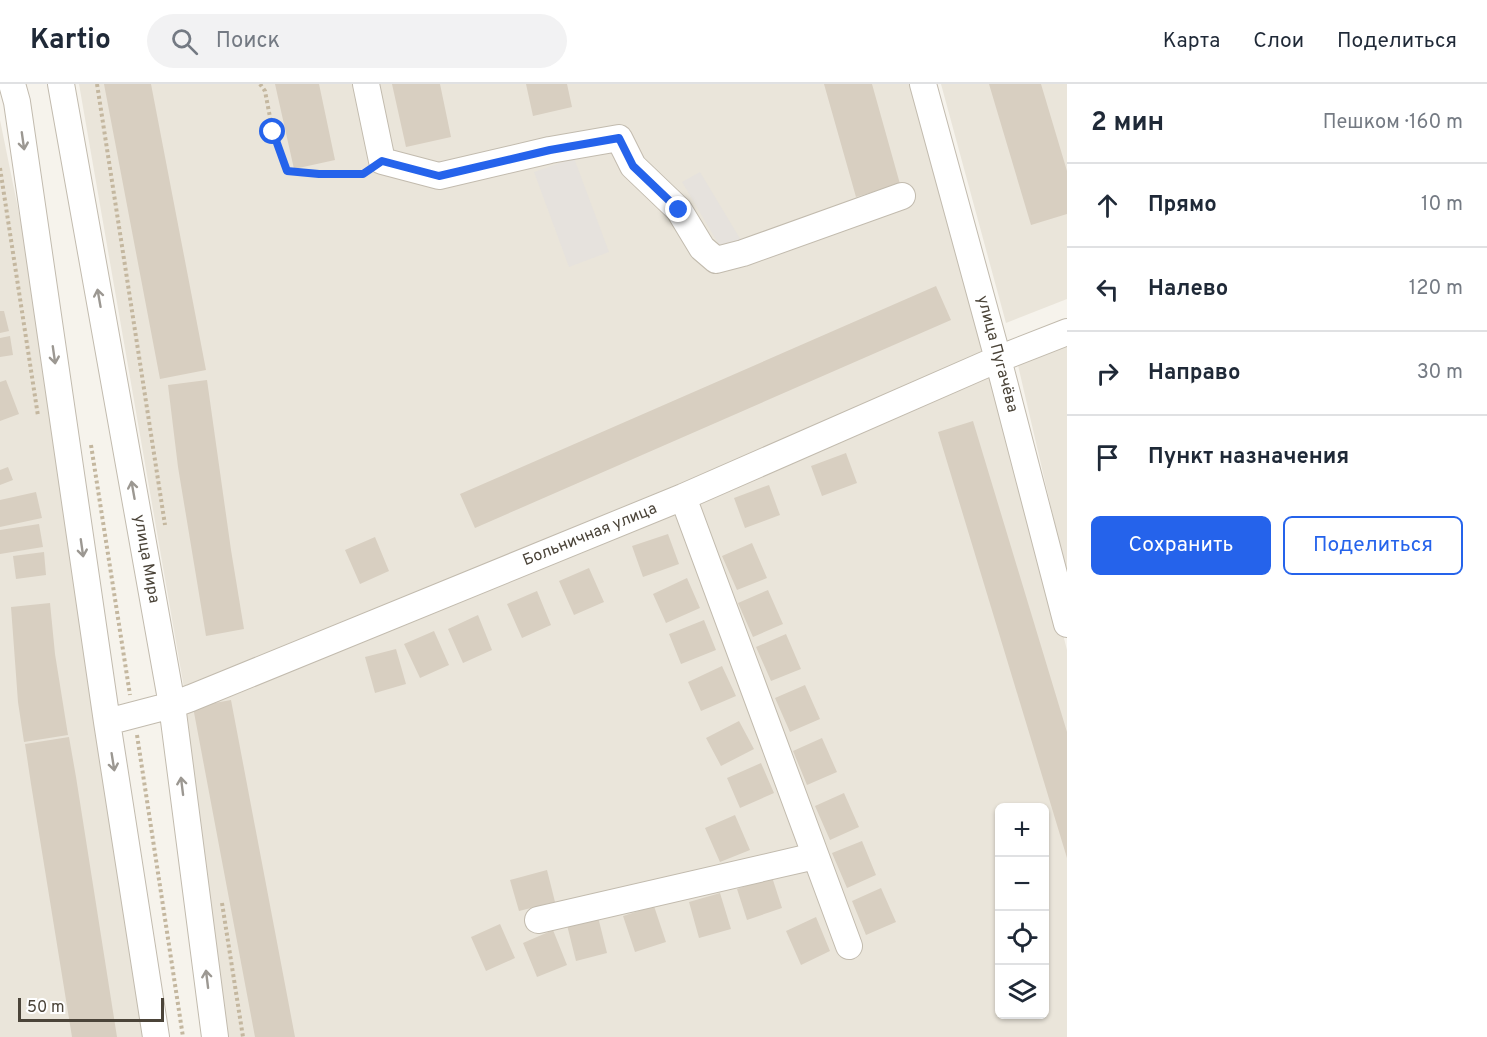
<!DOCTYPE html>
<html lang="ru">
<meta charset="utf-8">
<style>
:root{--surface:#fff;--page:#f2f2f3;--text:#1f2937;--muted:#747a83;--line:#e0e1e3;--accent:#2563eb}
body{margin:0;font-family:Overpass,sans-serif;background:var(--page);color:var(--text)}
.controls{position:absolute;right:18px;bottom:18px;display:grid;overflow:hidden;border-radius:9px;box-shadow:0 2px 4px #0004}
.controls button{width:54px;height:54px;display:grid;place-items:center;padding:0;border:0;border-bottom:2px solid var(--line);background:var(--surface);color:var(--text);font:30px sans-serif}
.scale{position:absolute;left:18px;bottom:15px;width:146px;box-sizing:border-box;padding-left:6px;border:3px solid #4b4439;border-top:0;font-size:16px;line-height:21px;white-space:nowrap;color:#4b4439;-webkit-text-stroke:4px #fff;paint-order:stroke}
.stop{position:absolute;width:18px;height:18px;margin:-14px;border:4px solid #2563eb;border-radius:50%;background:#fff}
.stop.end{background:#2563eb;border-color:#fff;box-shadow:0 2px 6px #0008}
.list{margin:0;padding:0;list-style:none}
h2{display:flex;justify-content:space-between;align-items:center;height:78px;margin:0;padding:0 24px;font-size:26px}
h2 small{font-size:20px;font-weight:400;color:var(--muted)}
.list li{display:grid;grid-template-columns:39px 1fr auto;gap:18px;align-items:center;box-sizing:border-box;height:84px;padding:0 24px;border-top:2px solid var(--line)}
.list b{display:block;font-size:22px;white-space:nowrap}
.list em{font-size:20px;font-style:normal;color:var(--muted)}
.actions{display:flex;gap:12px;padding:18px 24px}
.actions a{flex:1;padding:14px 0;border:2px solid var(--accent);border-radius:9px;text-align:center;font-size:21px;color:var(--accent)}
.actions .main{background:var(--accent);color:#fff}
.icon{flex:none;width:33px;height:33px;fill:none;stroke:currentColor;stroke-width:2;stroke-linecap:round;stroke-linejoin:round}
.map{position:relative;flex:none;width:1067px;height:953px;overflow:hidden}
header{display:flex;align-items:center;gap:36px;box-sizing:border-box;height:84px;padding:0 30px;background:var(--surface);border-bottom:2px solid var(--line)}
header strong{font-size:28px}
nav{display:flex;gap:33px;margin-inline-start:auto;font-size:21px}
.search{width:420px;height:54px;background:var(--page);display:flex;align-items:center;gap:15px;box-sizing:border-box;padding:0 21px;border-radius:33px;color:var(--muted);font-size:22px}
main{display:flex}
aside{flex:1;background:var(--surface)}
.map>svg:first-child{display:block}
</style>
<header>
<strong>Kartio</strong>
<div class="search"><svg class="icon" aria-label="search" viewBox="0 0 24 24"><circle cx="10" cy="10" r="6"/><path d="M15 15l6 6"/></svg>Поиск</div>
<nav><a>Карта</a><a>Слои</a><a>Поделиться</a></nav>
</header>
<main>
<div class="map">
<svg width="1067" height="953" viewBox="0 0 1067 953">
<rect width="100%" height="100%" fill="#f6f3ec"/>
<path fill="#eae5da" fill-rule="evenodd" d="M79 0H910L986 268 302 562 184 604Z
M941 0H1067V215L1006 239Z
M0 36 45 257 145 953H0Z
M1067 258V492L1017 277Z
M996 289 1067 566V953H220L179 623ZM1000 724H1044V930H1000Z"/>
<path fill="#e6e2dd" d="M574 74 609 168 569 183 534 88Z
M700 88 742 158 724 169 682 98Z"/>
<path fill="#d8cfc1" d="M104 0H151L206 286 160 295Z
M275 0H319L335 76 294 85Z
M392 0H440L451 53 406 63Z
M526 0H567L572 23 533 32Z
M824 0H872L900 100 856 113Z
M989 0H1041L1067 87V130L1031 141Z
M936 202 951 236 475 444 460 410Z
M0 227H4L9 247 0 249Z
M10 252 13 271 0 273V254Z
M6 296 19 330 0 337V298Z
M207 296 231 466 244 545 206 552 178 383 168 301Z
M973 337 1067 648V774L938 348Z
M846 369 857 399 822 412 811 382Z
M8 383 13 396 0 401V386Z
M769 401 780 431 745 444 734 414Z
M36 408 42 434 0 443V416Z
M39 440 43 463 0 470V446Z
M668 450 679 480 643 493 632 462Z
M375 453 389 487 360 500 345 466Z
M752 459 767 494 737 506 722 472Z
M44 468 46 491 16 495 13 472Z
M589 484 604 518 574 531 559 497Z
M687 494 700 524 666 539 653 510Z
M768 506 783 540 753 553 738 519Z
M537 507 551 541 522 554 507 520Z
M50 519 55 570 68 651 24 658 18 618 11 523Z
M478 531 492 566 463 579 448 545Z
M704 536 716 566 681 580 669 550Z
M434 547 449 581 420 594 404 560Z
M786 550 801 585 771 597 756 563Z
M396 565 406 600 375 609 365 573Z
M722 582 736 612 701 627 688 598Z
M805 601 820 635 790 648 775 614Z
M231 616 295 953H255L193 623Z
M739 637 754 665 721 682 706 654Z
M69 653 76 693 117 953H72L31 700 25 660Z
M822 654 837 688 807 701 793 667Z
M761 679 774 709 740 724 727 694Z
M844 709 859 743 830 756 815 722Z
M735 731 750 766 720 778 705 744Z
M862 757 876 791 847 804 832 769Z
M547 786 555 818 519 827 510 796Z
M772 793 782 824 747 836 737 805Z
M881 804 896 838 866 851 852 817Z
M720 809 731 845 699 854 689 818Z
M654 822 666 858 635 868 623 832Z
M598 833 607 869 576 877 567 841Z
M816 833 830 867 801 881 786 847Z
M500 840 515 874 486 887 471 853Z
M553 846 567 881 537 893 523 859Z"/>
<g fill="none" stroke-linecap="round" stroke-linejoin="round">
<g stroke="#c2bbae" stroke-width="28">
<path id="minor" d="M12 0 17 18 107 638 156 953
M61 0 172 621 215 953
M366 0 382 77 439 92 550 66 619 54 633 82 679 126 702 164 716 176 743 169 902 112
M923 0 998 275 1067 540
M683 413 849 862
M107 638 172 621 191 614 683 413 998 275 1067 248
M538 836 815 772"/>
</g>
<path stroke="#c4b79f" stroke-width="4" stroke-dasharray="3 3" stroke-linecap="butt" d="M97 0 165 441
M260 0 265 7 273 49 287 87 319 90 365 89
M0 84 38 332
M91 361 130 611
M137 651 183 953
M222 819 243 953"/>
<use href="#minor" stroke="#fff" stroke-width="26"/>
</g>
<defs><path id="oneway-shaft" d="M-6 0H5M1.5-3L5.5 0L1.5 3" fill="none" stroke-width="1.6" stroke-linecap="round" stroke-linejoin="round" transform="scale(1.5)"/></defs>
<g stroke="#9c9892">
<use href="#oneway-shaft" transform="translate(23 57) rotate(82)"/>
<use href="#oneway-shaft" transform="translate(99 214) rotate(-100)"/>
<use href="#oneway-shaft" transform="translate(54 271) rotate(82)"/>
<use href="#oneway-shaft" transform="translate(133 406) rotate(-100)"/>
<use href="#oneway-shaft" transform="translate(82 464) rotate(82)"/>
<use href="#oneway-shaft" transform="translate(113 678) rotate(81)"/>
<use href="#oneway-shaft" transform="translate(182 702) rotate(-97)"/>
<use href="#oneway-shaft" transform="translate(207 895) rotate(-97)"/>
</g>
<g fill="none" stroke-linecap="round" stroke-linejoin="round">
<path stroke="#2563eb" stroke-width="8" d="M273 48 287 87 319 90H363L382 77 439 92 550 66 619 54 633 82 679 126"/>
</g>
<g text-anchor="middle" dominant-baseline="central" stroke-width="6" stroke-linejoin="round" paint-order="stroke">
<g font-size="16" fill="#4b4439" stroke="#fff">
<text transform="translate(997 270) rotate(75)">улица Пугачёва</text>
<text transform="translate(590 451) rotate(-22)">Больничная улица</text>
<text transform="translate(146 475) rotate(80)">улица Мира</text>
</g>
</g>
</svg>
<div class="controls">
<button>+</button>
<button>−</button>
<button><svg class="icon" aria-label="locate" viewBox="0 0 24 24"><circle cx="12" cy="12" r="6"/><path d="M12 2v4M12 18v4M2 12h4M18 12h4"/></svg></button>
<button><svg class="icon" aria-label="layers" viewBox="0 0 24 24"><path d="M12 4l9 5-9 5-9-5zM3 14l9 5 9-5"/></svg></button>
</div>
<div class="scale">50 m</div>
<div class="stop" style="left:273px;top:48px"></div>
<div class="stop end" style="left:679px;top:126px"></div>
</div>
<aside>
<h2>2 мин<small>Пешком · 160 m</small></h2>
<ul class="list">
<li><svg class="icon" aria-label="ahead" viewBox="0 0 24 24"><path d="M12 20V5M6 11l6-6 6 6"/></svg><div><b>Прямо</b></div><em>10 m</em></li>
<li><svg class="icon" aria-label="left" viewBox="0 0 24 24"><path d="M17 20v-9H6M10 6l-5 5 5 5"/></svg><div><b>Налево</b></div><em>120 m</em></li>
<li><svg class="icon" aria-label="right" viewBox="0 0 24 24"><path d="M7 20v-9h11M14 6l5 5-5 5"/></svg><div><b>Направо</b></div><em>30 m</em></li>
<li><svg class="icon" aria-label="arrive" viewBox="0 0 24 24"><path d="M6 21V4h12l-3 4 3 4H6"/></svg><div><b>Пункт назначения</b></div></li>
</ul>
<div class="actions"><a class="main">Сохранить</a><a>Поделиться</a></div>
</aside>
</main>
